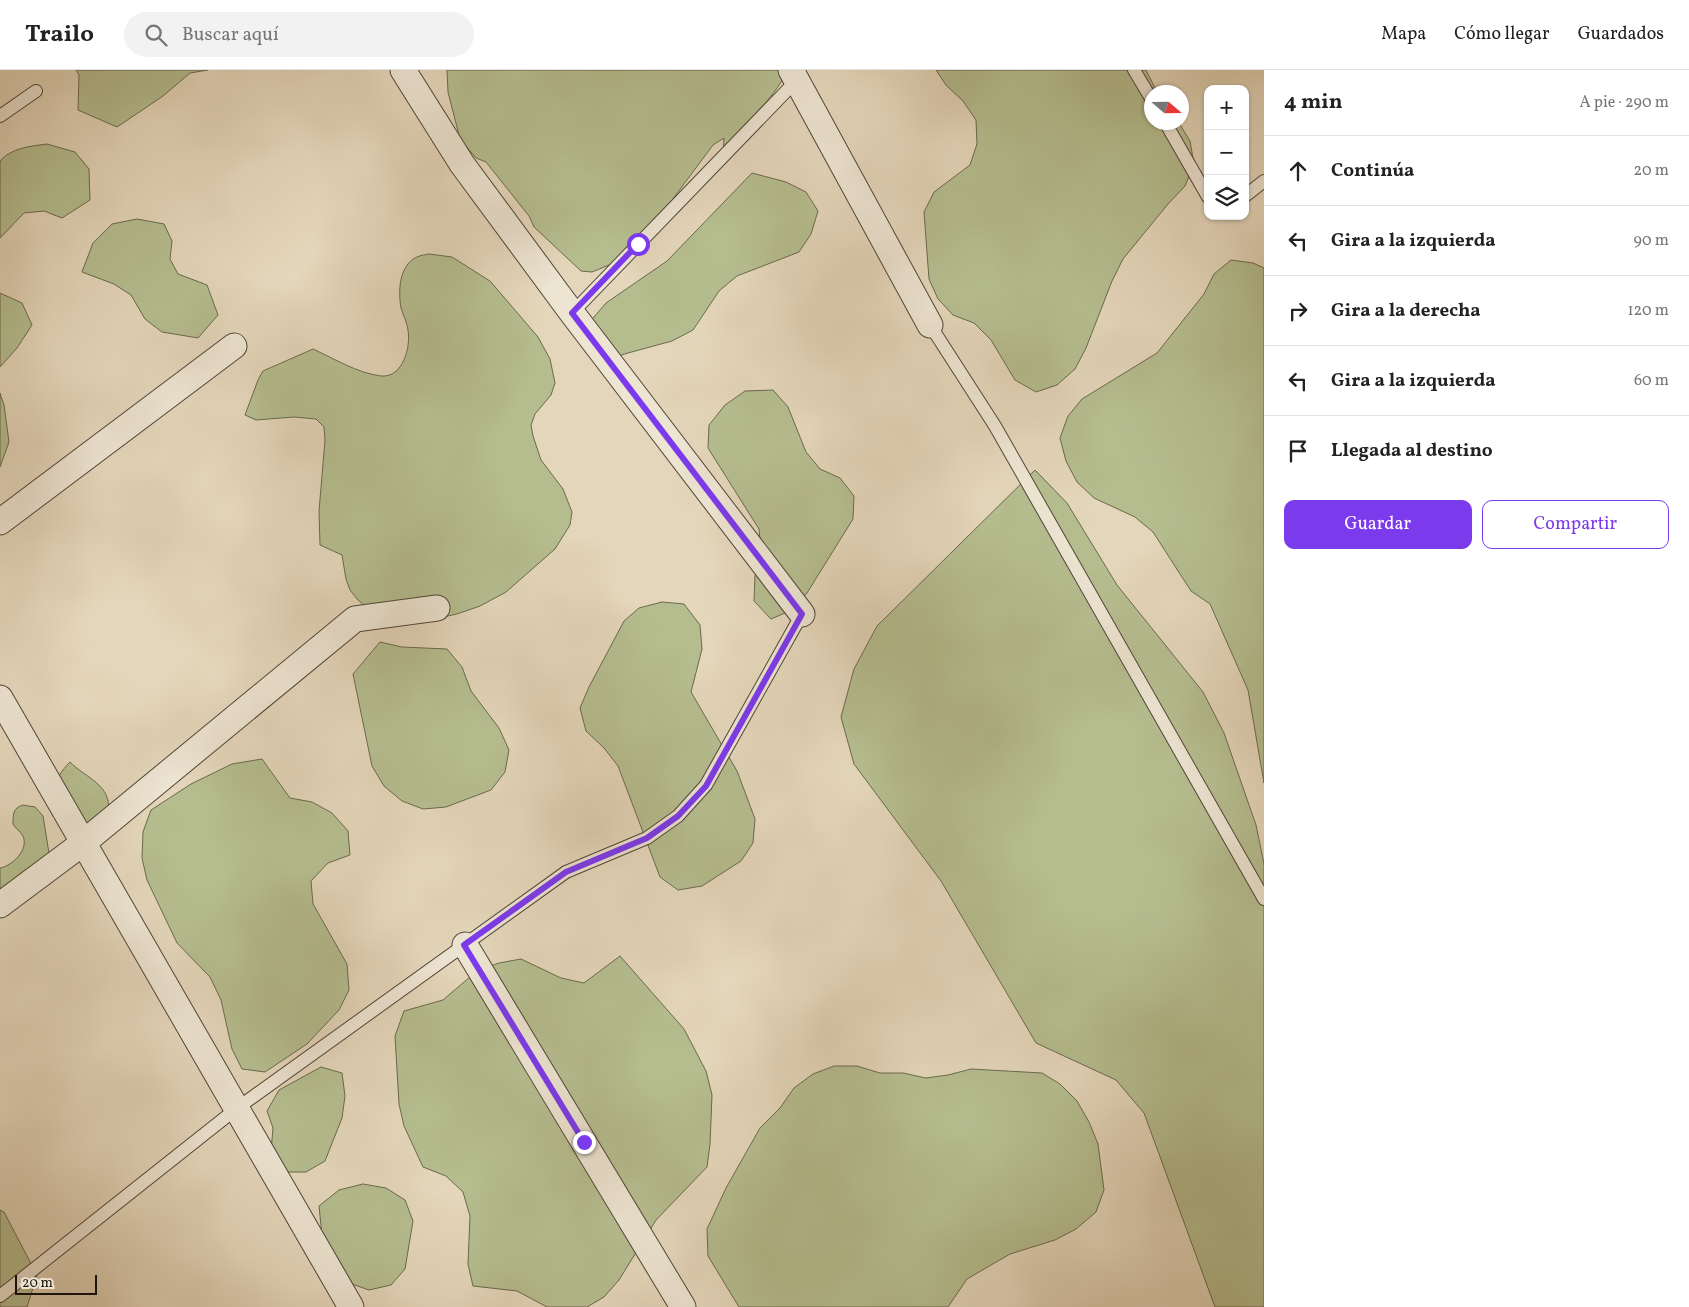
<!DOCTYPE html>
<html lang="es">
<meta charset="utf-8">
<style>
:root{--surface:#fff;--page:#f2f2f2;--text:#222;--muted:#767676;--line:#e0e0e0;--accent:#7c3aed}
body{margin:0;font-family:Vollkorn,serif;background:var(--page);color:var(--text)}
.controls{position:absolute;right:15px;top:15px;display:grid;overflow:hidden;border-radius:10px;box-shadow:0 1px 4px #0004}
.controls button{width:45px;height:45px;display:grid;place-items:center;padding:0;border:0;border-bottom:1px solid var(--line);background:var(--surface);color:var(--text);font:25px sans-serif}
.compass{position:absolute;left:1144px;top:15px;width:45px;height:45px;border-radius:50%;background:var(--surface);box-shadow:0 1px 4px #0004;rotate:110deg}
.scale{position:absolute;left:15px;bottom:12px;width:82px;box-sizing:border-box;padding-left:5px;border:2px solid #1e150d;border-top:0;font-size:14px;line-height:18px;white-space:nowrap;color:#1e150d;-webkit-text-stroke:4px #ede4d2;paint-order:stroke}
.stop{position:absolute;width:15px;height:15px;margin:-11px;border:4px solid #7c3aed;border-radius:50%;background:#fff}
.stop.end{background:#7c3aed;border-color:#fff;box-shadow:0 1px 5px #0008}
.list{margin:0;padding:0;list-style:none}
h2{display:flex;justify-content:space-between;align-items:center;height:65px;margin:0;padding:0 20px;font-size:21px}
h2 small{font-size:16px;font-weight:400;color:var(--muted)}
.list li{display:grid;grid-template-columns:32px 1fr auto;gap:15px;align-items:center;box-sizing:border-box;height:70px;padding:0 20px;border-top:1px solid var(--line)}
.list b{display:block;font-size:19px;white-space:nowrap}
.list em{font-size:16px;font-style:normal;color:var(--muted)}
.actions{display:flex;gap:10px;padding:15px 20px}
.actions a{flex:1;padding:11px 0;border:1px solid var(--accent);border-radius:10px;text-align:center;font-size:18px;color:var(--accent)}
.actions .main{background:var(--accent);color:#fff}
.icon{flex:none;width:28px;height:28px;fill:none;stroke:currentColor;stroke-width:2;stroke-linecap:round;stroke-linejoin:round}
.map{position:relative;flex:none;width:1264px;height:1237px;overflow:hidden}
header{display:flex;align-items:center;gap:30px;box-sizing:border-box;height:70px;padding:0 25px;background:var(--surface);border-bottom:1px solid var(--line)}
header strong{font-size:24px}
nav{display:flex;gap:28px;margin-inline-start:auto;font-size:18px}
.search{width:350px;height:45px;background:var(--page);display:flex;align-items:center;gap:12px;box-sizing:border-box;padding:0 18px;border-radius:28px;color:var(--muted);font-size:19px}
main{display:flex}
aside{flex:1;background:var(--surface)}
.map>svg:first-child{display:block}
</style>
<header>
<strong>Trailo</strong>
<div class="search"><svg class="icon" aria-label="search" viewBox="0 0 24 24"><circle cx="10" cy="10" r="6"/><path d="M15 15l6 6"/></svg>Buscar aquí</div>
<nav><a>Mapa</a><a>Cómo llegar</a><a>Guardados</a></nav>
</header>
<main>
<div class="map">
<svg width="1264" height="1237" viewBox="0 0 1264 1237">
<rect width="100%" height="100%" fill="#e4d6ba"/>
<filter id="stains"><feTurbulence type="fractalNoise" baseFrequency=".004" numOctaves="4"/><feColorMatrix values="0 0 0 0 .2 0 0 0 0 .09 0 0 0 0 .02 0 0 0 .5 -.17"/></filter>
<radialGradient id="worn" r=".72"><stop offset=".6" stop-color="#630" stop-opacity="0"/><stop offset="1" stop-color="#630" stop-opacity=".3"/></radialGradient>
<path fill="#b5bd8f" stroke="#6a694e" d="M76 0H208L190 3 163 26 117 57 78 40 79 5Z
M447 0H787C774 33 739 53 723 85L724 68 713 75 675 126 652 161 619 191 592 202 581 201 534 157 529 146 486 92 476 88 460 69 448 22Z
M936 0H1146L1157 22H1152V52L1179 53 1190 71 1194 94 1185 116 1168 134 1123 189 1112 211 1086 278 1075 299 1057 315 1036 322 1015 310 991 270 974 253 953 245 938 229 929 209 924 142 934 122 970 95 977 74 976 50 963 31 946 15Z
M47 74 75 82 89 99 90 130 62 148 44 141 24 143 0 168V91C11 78 31 76 47 74Z
M752 103 786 112 806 122 818 141 811 164 799 182 737 206 719 221 693 260 672 271 628 283 606 290 588 254 606 233 667 191Z
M137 149 164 154 172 171 170 189 178 204 207 215 218 245 198 268 162 262 145 249 131 225 114 214 82 202 93 173 112 154Z
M429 184 452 187 490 211 538 267 550 289 555 313 551 325 535 344 531 355 533 366 541 390 563 419 572 442 570 455 555 479 506 522 480 536 457 544 419 552 366 537 357 529 350 520 346 509 342 485 320 475 319 441 325 370 324 357 316 349 294 347 256 350 245 345 258 310 263 301 313 279C335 289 357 303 381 306 403 308 411 277 408 260 407 252 403 245 401 238 398 221 399 195 417 187 421 185 425 185 429 184Z
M1231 190 1253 193 1264 198V713L1248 620 1210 534 1191 521 1153 462 1135 447 1094 428 1077 412 1066 391 1060 368 1068 346 1082 329 1157 283 1204 224 1214 204Z
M0 223 22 233 32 255 17 278 0 297Z
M773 320 788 337 806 382 820 399 840 408 854 426 853 449 807 523 792 540 771 549 754 531 755 506 761 482 759 459 708 378 709 355 725 335 745 321Z
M0 323 4 335 9 372 0 397Z
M1035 400 1067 433 1117 515 1203 622 1224 663 1256 755 1264 794V1237H1215L1144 1043 1116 1010 1036 973 941 811 854 694 841 647 854 599 877 556Z
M662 532 684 534 700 555 702 579 691 622 737 701 755 749 753 773 741 791 702 816 678 820 660 807 618 696 604 678 586 661 580 638 589 617 624 551 639 538Z
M380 572 402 577 447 579 462 597 471 621 499 658 509 680 505 702 491 720 446 737 423 739 402 731 384 716 372 696 353 604Z
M262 689 290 728 312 732 332 743 348 761 350 785 328 793 311 811 313 834 347 894 349 920 339 940 307 974 265 1002 242 999 232 979 221 930 210 907 177 873 147 810 142 788 143 762 151 740 191 714 232 694Z
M70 692C84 707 113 715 108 742 107 749 102 756 99 763L58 753C43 732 54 708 70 692Z
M23 735 35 737 43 746 49 783 0 822V798C12 796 29 780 23 766 20 761 15 758 13 754 13 744 13 738 23 735Z
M620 886 684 959 706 1001 712 1025 710 1074 707 1097 656 1150 619 1210 604 1227 587 1237H547L517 1221 473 1216 468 1194 470 1146 463 1122 446 1106 423 1097 404 1056 399 1034 395 966 404 941 443 930 477 901 499 893 521 889 561 908 584 913Z
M834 996H857L880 1003H903L926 1008 948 1005 971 999 1042 1003 1060 1014 1077 1031 1089 1052 1098 1074 1104 1120 1096 1142 1076 1159 1055 1170 1010 1184 967 1209 948 1237H739L708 1186 707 1159 726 1118 760 1058 780 1038 794 1018 813 1004Z
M321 997 342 1003 345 1026 342 1048 325 1091 306 1102H284L271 1081 273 1058 267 1041 279 1020Z
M363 1114 386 1118 405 1130 413 1151 405 1199 391 1215 369 1220 346 1212 323 1176 319 1136 339 1120Z
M0 1140 4 1142 37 1205 27 1237H0Z"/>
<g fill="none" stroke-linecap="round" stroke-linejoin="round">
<g stroke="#504538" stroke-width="14">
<path id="lane" d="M1134 0 1152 30
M0 46 36 21
M1165 52 1208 127
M1245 126 1264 111
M572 243 797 10
M930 255 995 356 1264 829
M0 1226 236 1039 566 802 647 768 678 746 706 715 802 544"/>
</g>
<g stroke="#504538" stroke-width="27">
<path id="street" d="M403 0 462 94 572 243 802 544
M791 0 930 255
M0 452 234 276
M0 628 351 1237
M0 835 83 773 355 549 437 538
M465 875 683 1237"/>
</g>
<use href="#lane" stroke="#ede4d2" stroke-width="12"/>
<use href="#street" stroke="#ede4d2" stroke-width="25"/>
</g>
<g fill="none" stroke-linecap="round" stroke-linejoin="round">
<path stroke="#7c3aed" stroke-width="6" d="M584 1072 464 875 566 802 647 768 678 746 706 716 802 544 572 243 638 174"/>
</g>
<rect width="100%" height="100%" filter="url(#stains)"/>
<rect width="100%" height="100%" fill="url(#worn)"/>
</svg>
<div class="controls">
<button>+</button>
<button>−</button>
<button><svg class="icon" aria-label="layers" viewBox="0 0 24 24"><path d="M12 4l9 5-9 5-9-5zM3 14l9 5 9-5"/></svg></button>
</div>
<svg class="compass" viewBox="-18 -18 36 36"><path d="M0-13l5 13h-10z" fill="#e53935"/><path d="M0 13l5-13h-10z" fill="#767676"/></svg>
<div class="scale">20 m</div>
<div class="stop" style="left:638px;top:174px"></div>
<div class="stop end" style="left:584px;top:1072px"></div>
</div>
<aside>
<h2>4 min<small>A pie · 290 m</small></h2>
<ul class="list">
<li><svg class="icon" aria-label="ahead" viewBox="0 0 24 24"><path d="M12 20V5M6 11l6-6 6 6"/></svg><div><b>Continúa</b></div><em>20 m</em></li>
<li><svg class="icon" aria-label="left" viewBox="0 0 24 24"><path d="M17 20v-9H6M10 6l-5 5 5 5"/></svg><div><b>Gira a la izquierda</b></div><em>90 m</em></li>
<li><svg class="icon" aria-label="right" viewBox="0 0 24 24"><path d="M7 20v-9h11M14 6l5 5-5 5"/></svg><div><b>Gira a la derecha</b></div><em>120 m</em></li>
<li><svg class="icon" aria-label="left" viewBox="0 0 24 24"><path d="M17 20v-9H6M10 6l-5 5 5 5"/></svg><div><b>Gira a la izquierda</b></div><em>60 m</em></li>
<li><svg class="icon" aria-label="arrive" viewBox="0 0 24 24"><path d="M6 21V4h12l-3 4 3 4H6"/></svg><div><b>Llegada al destino</b></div></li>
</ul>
<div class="actions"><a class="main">Guardar</a><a>Compartir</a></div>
</aside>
</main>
